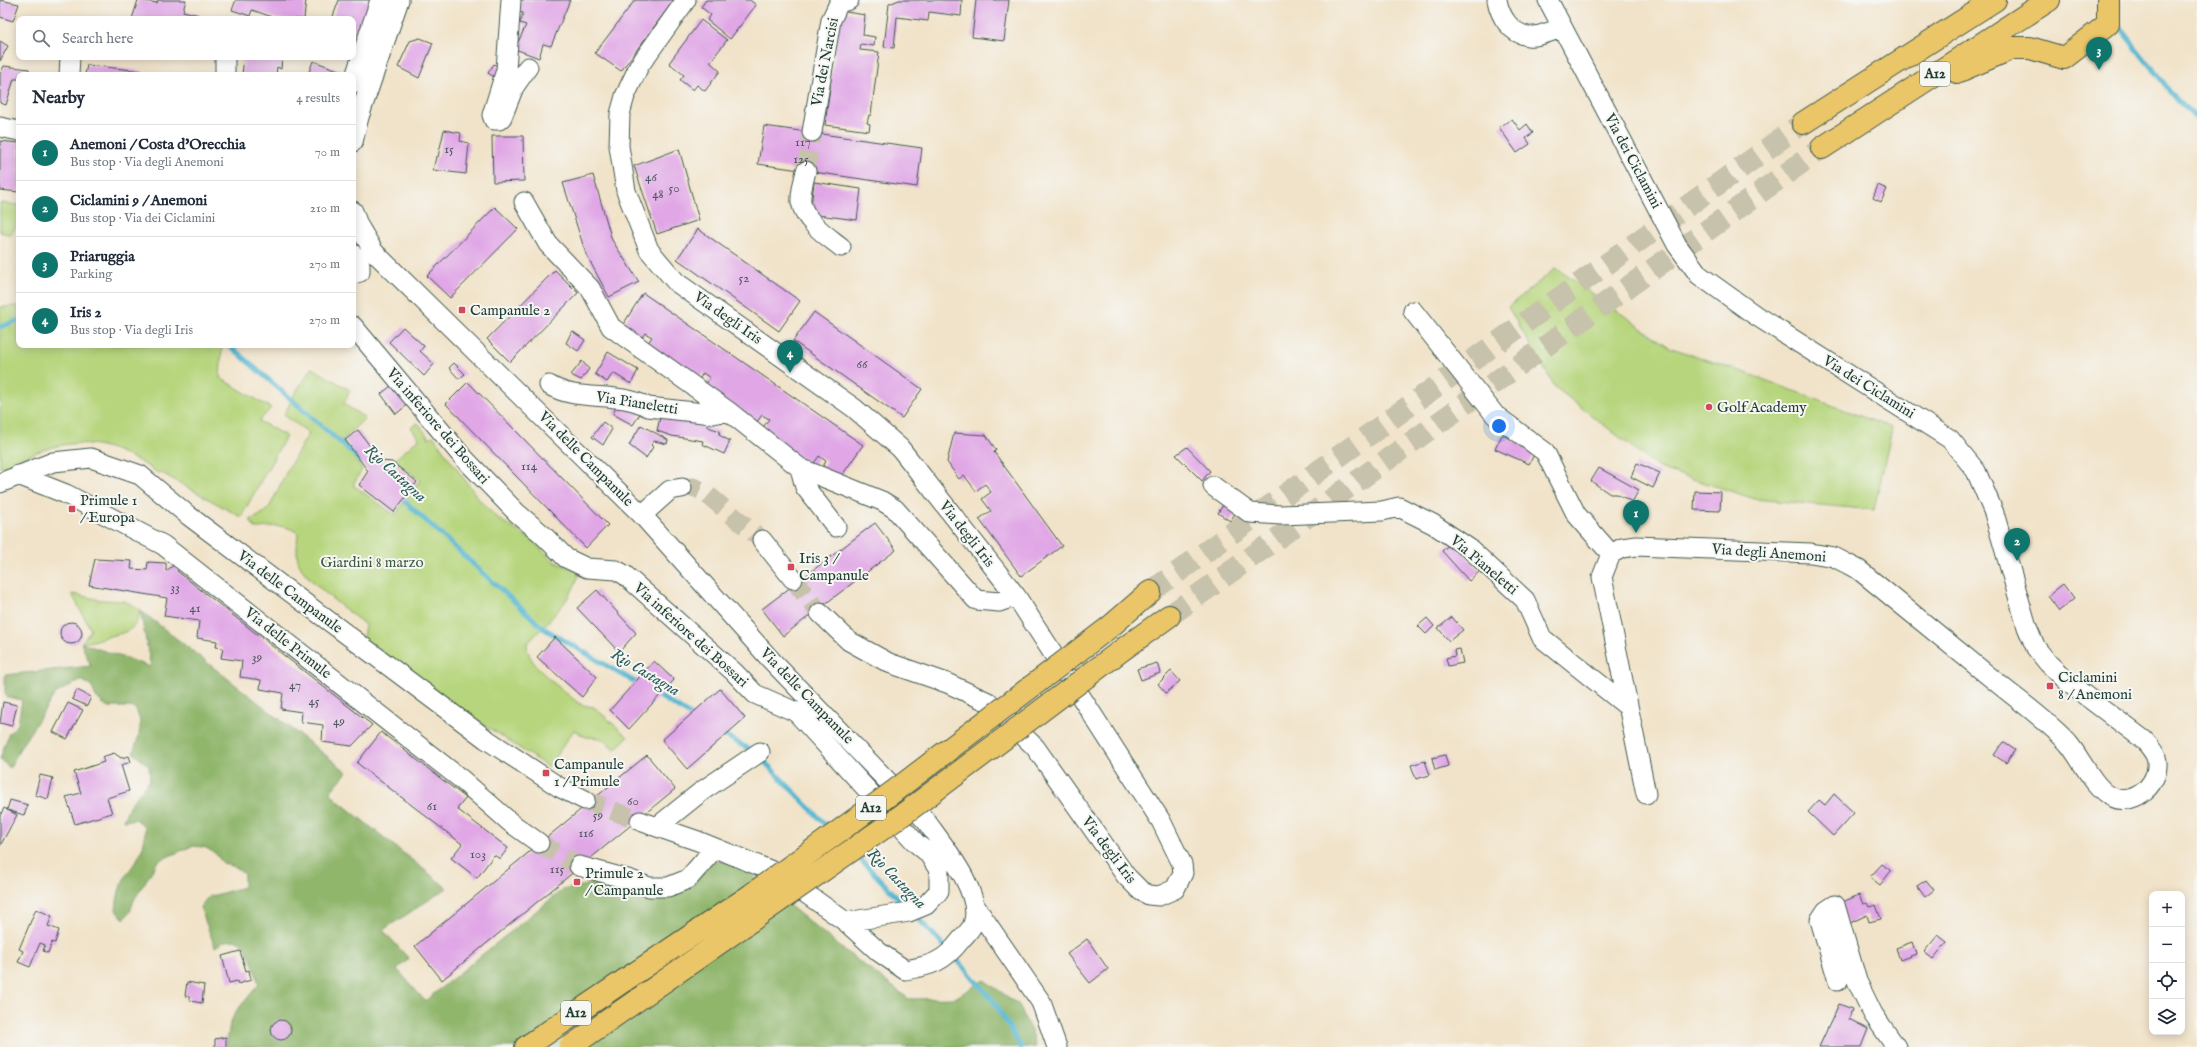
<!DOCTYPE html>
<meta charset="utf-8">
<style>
:root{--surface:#fff;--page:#f6f6f7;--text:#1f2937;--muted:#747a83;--line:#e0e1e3;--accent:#0f766e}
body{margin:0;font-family:"IM FELL English",serif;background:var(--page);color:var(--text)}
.controls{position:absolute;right:12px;bottom:12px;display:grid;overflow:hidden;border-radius:8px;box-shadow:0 2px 10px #0003}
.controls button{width:36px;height:36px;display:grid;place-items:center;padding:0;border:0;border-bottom:1px solid var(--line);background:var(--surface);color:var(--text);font:20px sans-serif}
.you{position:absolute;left:1499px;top:426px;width:14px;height:14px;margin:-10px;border:3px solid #fff;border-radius:50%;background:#1a73e8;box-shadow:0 0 0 6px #1a73e833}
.badge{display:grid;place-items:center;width:26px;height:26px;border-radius:50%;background:var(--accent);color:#fff;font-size:13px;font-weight:700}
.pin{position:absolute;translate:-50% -33px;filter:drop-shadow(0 1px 2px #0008)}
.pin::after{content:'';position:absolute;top:21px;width:14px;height:12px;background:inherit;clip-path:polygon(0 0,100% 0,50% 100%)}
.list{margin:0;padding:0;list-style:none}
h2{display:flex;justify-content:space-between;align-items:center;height:52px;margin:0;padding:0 16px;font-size:17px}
h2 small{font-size:13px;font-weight:400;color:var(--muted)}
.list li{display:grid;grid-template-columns:26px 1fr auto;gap:12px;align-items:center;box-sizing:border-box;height:56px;padding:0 16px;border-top:1px solid var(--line)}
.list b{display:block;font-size:15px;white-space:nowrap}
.list p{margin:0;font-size:13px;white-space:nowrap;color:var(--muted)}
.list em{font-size:13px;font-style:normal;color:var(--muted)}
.icon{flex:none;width:22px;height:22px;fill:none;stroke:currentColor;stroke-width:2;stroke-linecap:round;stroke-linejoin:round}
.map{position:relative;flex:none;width:2197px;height:1047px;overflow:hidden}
.search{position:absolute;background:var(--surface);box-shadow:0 2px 10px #0003;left:16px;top:16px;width:340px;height:44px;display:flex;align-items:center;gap:10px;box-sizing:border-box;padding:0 14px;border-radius:8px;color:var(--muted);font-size:15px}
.panel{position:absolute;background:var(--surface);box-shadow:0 2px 10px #0003;left:16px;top:72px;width:340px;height:276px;border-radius:8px}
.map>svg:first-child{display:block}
</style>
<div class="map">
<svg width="2197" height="1047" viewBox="0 0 2197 1047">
<rect width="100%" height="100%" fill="#f6f6f2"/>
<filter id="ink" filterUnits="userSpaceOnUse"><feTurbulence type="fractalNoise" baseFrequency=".025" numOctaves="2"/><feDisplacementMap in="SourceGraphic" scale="8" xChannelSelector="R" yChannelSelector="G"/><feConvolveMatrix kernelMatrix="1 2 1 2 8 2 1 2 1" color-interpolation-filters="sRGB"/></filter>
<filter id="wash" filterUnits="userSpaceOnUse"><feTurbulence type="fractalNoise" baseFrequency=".012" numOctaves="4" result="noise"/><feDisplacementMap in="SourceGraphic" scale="16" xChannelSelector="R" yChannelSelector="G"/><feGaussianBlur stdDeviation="0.9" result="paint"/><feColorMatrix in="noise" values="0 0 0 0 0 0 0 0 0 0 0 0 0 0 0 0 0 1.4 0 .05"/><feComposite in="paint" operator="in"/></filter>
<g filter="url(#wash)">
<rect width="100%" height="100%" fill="#f1e3c9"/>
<path fill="#b6d57c" stroke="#6a8958" d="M0 203 19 205V220L11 235 0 232Z
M1556 268 1669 347 1749 374 1892 428 1874 510 1755 499 1659 468 1555 387 1508 307Z
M19 306V345H222L220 378 271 408 259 421 286 436 241 517 160 472 158 473C96 432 65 437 0 468V307Z
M312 368 350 390 344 404 365 418 343 440 362 470 353 485 395 515 420 480 394 460 419 439 411 427 418 423 429 438 433 436 478 498 497 518 529 538 555 562 579 572C575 598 545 624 527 644 525 664 562 689 577 702L582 705 594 707 628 737 615 749 600 738 586 737 574 730 548 767 471 716 363 638 365 625C350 612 306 581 299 564 296 554 297 543 298 533 282 522 273 528 255 528L250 520 259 516 269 508 288 469 309 433 284 415 295 393Z
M72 594 101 600 125 601 140 610C136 633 125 632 106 637 97 640 91 642 81 643L91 630Z"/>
<path fill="#90b66c" stroke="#587a50" d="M140 610 347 772 330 792 337 800 447 888 383 930 409 959 397 969 425 1001 562 890 606 881 650 894 720 859 735 861 844 950 909 999 955 998 984 980 1018 1004 1033 1035 1036 1047H226L230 1024 235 1013 259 984C252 961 245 925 215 947L200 907 208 897 244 887V874L235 867 223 863 215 853 204 847 192 846 158 861 134 900 130 912 124 919 116 910C117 901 118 893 121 885 132 862 146 857 145 827L136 819 123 821 129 806 150 780 149 766 133 753C139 735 145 724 134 707H106L96 697 91 685 80 680 55 694 20 748 10 768 0 759 9 733 18 724 22 700 7 697 5 692V675L91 666 81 643 151 667Z"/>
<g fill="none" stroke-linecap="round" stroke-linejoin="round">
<path stroke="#53b6d1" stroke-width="5" d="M2116 23 2178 101 2197 118
M0 327 19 320
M229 345 364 463
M399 496 543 628 640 685
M654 693 695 718
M719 732 754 752
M760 757 831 830
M855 854 907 907
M914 914 947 949
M953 955 994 1002 1021 1047"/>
</g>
<g id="blocks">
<path fill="#e0a6e6" d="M0 0 19 4 13 21 0 17Z
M138 0 157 3 158 0H186L183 11 199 15 198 19H132Z
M236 0H306L304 19H278L252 10 250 16 232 10Z
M339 0H372L353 54V19H332Z
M521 0H570L551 46 543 44 539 58 515 49 526 25 520 23 523 13 517 11Z
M635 0H674L621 71 595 53Z
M706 0H750L756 5 730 39 707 20 711 15 701 7Z
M899 0H962L961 16 929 12 928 21 897 17 894 48 884 47 889 4Z
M976 0H1009L1004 41 972 37Z
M840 11 865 15 863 35 875 37 874 46 861 44 860 50 879 52 871 115H869L867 123 870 124 869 131 825 125Z
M701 20 727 40 710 62 720 71 705 91 697 85 693 90 680 80 684 75 669 63Z
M420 38 433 43 419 78 398 67 410 41Z
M0 41 8 46 0 61Z
M244 57H282L281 69 277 67 276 75H242Z
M313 61 344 72 343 75H308Z
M494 64 503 71 501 82 488 73Z
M87 65 142 71 141 75H85Z
M4 66 29 69V75H19V79H14L6 105 0 103V74Z
M1512 119 1520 130 1527 124 1533 133 1526 138 1530 144 1517 153 1499 127Z
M764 126 922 148 917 187 758 164Z
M444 130 461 133 460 141 469 143 466 174 433 170 436 157H438Z
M492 136H523L524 181 493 182Z
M0 141 19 143V192L0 190Z
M679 149 699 220 657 234 634 166Z
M593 175 612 240 639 282 609 297 586 254 563 183Z
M814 182 861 189 857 220 810 214Z
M1878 185 1887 189 1881 202 1873 198Z
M495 207 518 229 450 298 427 276Z
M698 229 800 301 779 331 677 259Z
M555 270 578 293 510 362 487 339Z
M643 293 863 445 838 481 821 470 826 461 819 456 812 466 761 430 769 419 762 415 754 426 703 389 710 378 703 373 697 383 645 347 652 337 645 333 638 343 619 331Z
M814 312 922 389 902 418 793 341Z
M403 327 424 346 420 351 434 364 424 376 389 342Z
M572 331 585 340 578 351 566 343Z
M608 352 638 370 631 384 613 373 607 382 595 374Z
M582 361 589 369 581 380 571 375Z
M454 363 465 374 459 379 449 368Z
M468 382 608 525 586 548 446 404Z
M391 386 407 405 396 414 381 394Z
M623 402 641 412 633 425 613 414 616 407 619 409Z
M661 413 675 418 708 423V427L720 431 719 435 730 441 724 454 702 444 703 441 672 436 657 431Z
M603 422 612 429 603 445 592 437Z
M641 425 668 440 667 444 654 441 651 445 653 447 646 458 629 445Z
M358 430 381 461 392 462 417 482 394 512 359 485 368 471 345 440Z
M954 433 986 435 996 450 994 452 1062 546 1021 576 979 519 991 511 982 499 991 492 985 484 976 491 964 475 959 479 947 462Z
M1502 435 1536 451 1529 464 1495 449Z
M1187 447 1210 471 1202 481 1176 455Z
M1637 463 1660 473 1653 488 1631 477Z
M1599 468 1639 490 1632 502 1617 494H1610L1591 481Z
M1695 491 1721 492 1720 511 1694 510Z
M1225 502 1237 511 1230 521 1218 513Z
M875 523 896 550 783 636 762 609Z
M1453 541 1480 571 1469 581 1442 551Z
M95 559 132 561 131 569 147 570 148 562 166 563V571L174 565 179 569 177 571 372 725 352 746 322 742 323 725 301 722 302 712 281 709 283 693 260 689 261 680 240 677 242 661 221 658 223 648 216 647 217 641 197 638 199 621 164 616 167 598 89 585Z
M2063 584 2074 599 2059 611 2048 596Z
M597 590 636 633 619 652 577 608Z
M1452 617 1463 630 1449 641 1438 628Z
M1427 618 1434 626 1426 634 1418 626Z
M60 633a11 11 0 1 1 22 0a11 11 0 1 1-22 0Z
M555 637 597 677 582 697 537 657Z
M1460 649 1463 663 1448 666 1446 658 1455 656 1454 650Z
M654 661 674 680 629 729 610 710Z
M1157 663 1160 673 1141 680 1137 669Z
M1171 671 1180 681 1166 693 1158 684Z
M720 689 745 718 687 769 662 740Z
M77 690 91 697 87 706 72 699Z
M3 702 17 705 12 726 0 723Z
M68 703 83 710 67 739 53 732Z
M381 732 466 798 457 809 508 848 500 859 494 855 477 878 451 858 462 844 357 763Z
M2003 742 2015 750 2006 763 1994 755Z
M114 753 121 758 129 756 131 762 121 765 129 791 107 798 112 813 75 824 66 797 81 793 74 772 104 762 102 757Z
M647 755 675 789 442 980 415 946Z
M1445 755 1448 766 1435 770 1432 758Z
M1425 761 1430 775 1416 779 1411 765Z
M40 775 53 778 48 799 35 795Z
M1834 794 1854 813 1833 836 1808 812 1819 800 1825 805Z
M10 800 28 805 24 815 7 810Z
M4 808 17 815 0 846V816Z
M1882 864 1891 871 1880 885 1870 877Z
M1926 880 1934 890 1925 897 1917 886Z
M1859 895 1863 904 1867 903 1869 907 1876 905 1881 919 1869 922 1867 915 1848 924 1840 903Z
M36 909 52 916 48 926 59 930 55 943 52 942 48 953 43 951 45 945 40 943 30 967 18 962 23 951 19 949Z
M1938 935 1947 942 1933 959 1924 952Z
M1087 939 1108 969 1090 983 1067 954Z
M1912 942 1916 954 1900 960 1896 948Z
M240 951 246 971 249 970 251 980 238 984 237 981 229 983 222 956Z
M187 982 204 985 202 1003 190 1001V997L185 996Z
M1839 1004 1852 1009 1849 1019 1868 1029 1861 1047H1819Z
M271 1030a10 10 0 1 1 20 0a10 10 0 1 1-20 0Z
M226 1037V1047H215V1039Z"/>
</g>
</g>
<g filter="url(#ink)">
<use href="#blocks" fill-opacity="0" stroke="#3e564a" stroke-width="1"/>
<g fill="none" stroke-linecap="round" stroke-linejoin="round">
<path stroke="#c7c2ab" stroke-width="19" stroke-dasharray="19 10" stroke-linecap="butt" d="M806 171 812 132
M682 488 693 487 703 491 762 540
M793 579 820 613
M585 800 640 821
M539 843 579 866"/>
<path stroke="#c7c2ab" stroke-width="22" stroke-dasharray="22 11" stroke-linecap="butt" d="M1150 592 1803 123
M1169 616 1822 148"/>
<g stroke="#3e564a" stroke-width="21">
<path id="minor" d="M511 0 506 70 492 115 494 120H499L502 117 514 87 528 67
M686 0 639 66 625 96 620 114 619 146 626 191 649 250 676 282 854 408 900 448 1016 596 1161 821 1182 864 1183 873 1175 889 1159 896 1149 895 1141 891 1126 876 1035 747 988 702 947 683 889 663 849 641 820 613
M1497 0C1500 16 1510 33 1528 36 1537 38 1553 30 1562 28
M1548 0 1677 245 1699 275 1755 315 1950 439 1976 471 1994 513 2027 627 2036 648 2048 663 2070 684 2144 740C2148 745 2153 750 2156 757 2163 781 2135 808 2112 797 2094 789 2081 758 2068 743 2047 720 2019 701 1995 681 1949 644 1904 607 1859 570L1834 557 1811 553 1636 546 1622 548 1611 554 1602 577 1646 794
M69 75 70 57
M225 75V57
M353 83 380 0
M0 127 19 131
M812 132 831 20 839 3 849 0
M353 142 359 117 399 0
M806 171C804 180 800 193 801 202 805 222 826 235 841 247
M524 202 548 244 590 288 611 327 728 411 800 468 882 501 895 509 976 600 999 602 1016 596
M353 211 358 225 374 252 642 515 770 659 926 821C943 845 984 894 973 924 971 930 964 936 960 941 944 962 930 966 905 970L879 952 846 922 777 873 698 841 640 821
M353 254 360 264V272L353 274
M1413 311 1495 415 1545 452 1576 514 1611 554
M353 326 461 455 517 513 542 534 566 558 587 568 616 570 625 575 734 672 755 694 796 712 916 843 928 853 939 870V891L926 905 909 912 846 922
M549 385C578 403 617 390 648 407L713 414 728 411
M800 468 805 487 836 527
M18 475 66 494 163 545 461 779 511 823 539 843
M0 483 53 462 91 458 140 475 189 516 486 739 559 787 585 800
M1213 486 1250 513 1281 515 1382 511 1399 507 1433 524 1470 549 1525 600 1542 638 1627 706
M642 515 670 490 682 488
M762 540 793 579
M657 827 702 791 760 752
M579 866 631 880 649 887H668L688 879 715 848
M975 906 1041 1002 1057 1047
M1838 981 1820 920 1826 911 1835 905 1857 981 1873 1014 1896 1047"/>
</g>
<g stroke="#3e564a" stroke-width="24">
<path id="highway" d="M1957 72 2013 48H2030L2064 58 2108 24V0
M1803 123 1995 0
M1822 148 2049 0
M1111 626 1150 592
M1126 647 1169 616
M526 1047 625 980"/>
</g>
<use href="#minor" stroke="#fff" stroke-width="19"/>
<use href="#highway" stroke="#ebc669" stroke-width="22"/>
<g stroke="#3e564a" stroke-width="24" stroke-linecap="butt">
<path id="highway-bridge" d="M625 980 751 895 893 792 1111 626
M570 1047 905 813 1126 647"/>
</g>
<use href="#highway-bridge" stroke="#ebc669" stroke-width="22"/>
</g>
</g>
<g fill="#d1495b" stroke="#f6f6f2" stroke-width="1.5">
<rect x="458" y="306" width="8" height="8" rx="2"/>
<circle cx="1709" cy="407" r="4"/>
<rect x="68" y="505" width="8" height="8" rx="2"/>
<rect x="787" y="563" width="8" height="8" rx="2"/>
<rect x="2046" y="682" width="8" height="8" rx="2"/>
<rect x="542" y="769" width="8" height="8" rx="2"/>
<rect x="573" y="878" width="8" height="8" rx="2"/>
</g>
<g text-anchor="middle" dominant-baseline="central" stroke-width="4" stroke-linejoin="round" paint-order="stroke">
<g font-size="13" fill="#4f5760">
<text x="803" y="142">117</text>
<text x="449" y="149">15</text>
<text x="801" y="159">125</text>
<text x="651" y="177">46</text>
<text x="674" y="188">50</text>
<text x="658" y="194">48</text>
<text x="744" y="278">52</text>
<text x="862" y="364">66</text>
<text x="529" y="466">114</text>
<text x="175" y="587">33</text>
<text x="195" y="608">41</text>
<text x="257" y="657">39</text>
<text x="295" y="685">47</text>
<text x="314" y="701">45</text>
<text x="339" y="721">49</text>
<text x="633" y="801">60</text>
<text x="432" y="806">61</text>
<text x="598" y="815">59</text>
<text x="586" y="833">116</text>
<text x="478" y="854">103</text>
<text x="557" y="869">115</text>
</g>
<g fill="#f6f6f2" stroke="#60746d" stroke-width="1">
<rect x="1920" y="62" width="30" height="24" rx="3"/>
<rect x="856" y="796" width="30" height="24" rx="3"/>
<rect x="561" y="1001" width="30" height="24" rx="3"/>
</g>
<g font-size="14" font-weight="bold" fill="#1f3d34">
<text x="1935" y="74">A12</text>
<text x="871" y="808">A12</text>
<text x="576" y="1013">A12</text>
</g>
<g font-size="15" fill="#1f3d34" stroke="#f6f6f2">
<text transform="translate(825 62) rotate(-79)">Via dei Narcisi</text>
<text transform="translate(1633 161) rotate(62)">Via dei Ciclamini</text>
<text transform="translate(728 318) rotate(35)">Via degli Iris</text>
<text transform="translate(1869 387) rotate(32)">Via dei Ciclamini</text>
<text transform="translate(637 403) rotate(9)">Via Pianeletti</text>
<text transform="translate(438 426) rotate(49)">Via inferiore dei Bossari</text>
<text transform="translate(586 459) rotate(45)">Via delle Campanule</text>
<text transform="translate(967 534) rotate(52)">Via degli Iris</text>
<text transform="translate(1769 553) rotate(4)">Via degli Anemoni</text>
<text transform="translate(1484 565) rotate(40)">Via Pianeletti</text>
<text transform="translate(290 592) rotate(37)">Via delle Campanule</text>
<text transform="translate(691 635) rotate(42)">Via inferiore dei Bossari</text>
<text transform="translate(288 643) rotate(38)">Via delle Primule</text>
<text transform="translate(807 696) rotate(46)">Via delle Campanule</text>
<text transform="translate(1109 850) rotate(53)">Via degli Iris</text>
</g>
<g font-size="15" fill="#1f3d34" stroke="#f6f6f2" text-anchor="start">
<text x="470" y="310">Campanule 2</text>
<text x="1717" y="407">Golf Academy</text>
<text x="80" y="500">Primule 1<tspan x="80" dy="17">/ Europa</tspan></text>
<text x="799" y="558">Iris 3 /<tspan x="799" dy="17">Campanule</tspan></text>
<text x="2058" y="677">Ciclamini<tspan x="2058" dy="17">8 / Anemoni</tspan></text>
<text x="554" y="764">Campanule<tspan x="554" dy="17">1 / Primule</tspan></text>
<text x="585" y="873">Primule 2<tspan x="585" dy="17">/ Campanule</tspan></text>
</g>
<g font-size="15" fill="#3d5b42" stroke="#f6f6f2">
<text x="372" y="562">Giardini 8 marzo</text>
</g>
<g font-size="16" font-style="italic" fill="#2c5b5b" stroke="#f6f6f2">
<text transform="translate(395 474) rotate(42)">Rio Castagna</text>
<text transform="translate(645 673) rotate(31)">Rio Castagna</text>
<text transform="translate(896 879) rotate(46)">Rio Castagna</text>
</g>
</g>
</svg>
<div class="controls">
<button>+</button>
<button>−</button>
<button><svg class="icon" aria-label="locate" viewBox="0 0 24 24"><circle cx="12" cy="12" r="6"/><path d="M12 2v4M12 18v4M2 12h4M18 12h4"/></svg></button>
<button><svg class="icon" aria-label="layers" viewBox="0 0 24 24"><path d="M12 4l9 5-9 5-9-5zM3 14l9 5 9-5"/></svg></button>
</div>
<div class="you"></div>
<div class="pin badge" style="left:1636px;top:533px">1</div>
<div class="pin badge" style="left:2017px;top:561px">2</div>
<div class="pin badge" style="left:2099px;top:70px">3</div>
<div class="pin badge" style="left:790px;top:373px">4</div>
<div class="search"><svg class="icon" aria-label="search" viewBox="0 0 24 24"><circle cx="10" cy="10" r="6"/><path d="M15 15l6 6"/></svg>Search here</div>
<section class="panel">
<h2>Nearby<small>4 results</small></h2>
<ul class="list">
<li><span class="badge">1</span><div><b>Anemoni / Costa d'Orecchia</b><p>Bus stop · Via degli Anemoni</p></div><em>70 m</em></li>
<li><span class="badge">2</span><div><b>Ciclamini 9 / Anemoni</b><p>Bus stop · Via dei Ciclamini</p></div><em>210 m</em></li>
<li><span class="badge">3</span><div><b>Priaruggia</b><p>Parking</p></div><em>270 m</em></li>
<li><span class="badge">4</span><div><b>Iris 2</b><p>Bus stop · Via degli Iris</p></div><em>270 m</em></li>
</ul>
</section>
</div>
